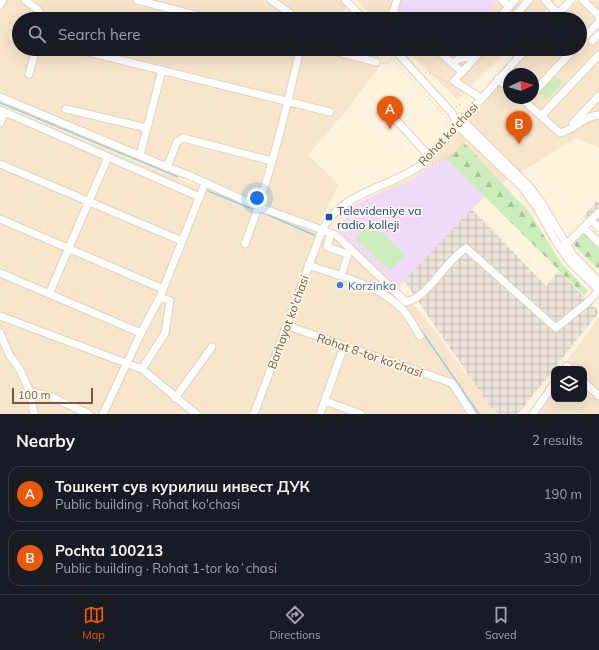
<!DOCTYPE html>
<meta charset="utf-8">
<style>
:root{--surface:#171b24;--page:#242831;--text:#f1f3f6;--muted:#9ea1a6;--line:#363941;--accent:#ea580c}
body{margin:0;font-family:Mulish,sans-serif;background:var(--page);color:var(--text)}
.controls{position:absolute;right:12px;bottom:12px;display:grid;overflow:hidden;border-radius:8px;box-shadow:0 4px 16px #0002}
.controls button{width:36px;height:36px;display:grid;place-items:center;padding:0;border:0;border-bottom:1px solid var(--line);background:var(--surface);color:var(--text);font:20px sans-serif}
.compass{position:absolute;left:503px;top:68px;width:36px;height:36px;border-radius:50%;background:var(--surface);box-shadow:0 4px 16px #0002;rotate:86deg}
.scale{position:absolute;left:12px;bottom:10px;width:81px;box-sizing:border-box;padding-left:4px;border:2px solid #775944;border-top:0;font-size:11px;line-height:14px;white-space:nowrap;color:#775944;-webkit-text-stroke:3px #fff7e7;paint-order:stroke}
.you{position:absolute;left:257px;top:198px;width:14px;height:14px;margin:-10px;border:3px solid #fff;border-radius:50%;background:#1a73e8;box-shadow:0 0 0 6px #1a73e833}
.badge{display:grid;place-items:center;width:26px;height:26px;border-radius:50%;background:var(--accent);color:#fff;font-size:13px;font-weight:700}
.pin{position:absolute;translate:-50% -33px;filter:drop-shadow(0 1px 2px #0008)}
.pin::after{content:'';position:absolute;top:21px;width:14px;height:12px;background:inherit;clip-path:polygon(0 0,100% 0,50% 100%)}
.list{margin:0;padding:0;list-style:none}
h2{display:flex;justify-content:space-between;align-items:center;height:52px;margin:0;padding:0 16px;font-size:17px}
h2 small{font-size:13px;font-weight:400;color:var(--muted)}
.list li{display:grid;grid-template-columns:26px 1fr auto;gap:12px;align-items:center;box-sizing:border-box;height:56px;margin:0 8px 8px;padding:0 8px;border:1px solid var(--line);border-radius:12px}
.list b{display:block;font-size:15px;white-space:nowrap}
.list p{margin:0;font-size:13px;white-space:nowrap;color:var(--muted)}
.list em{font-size:13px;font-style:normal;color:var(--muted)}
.icon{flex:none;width:22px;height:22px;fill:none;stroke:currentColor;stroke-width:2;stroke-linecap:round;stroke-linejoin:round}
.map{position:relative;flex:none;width:599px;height:414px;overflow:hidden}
.search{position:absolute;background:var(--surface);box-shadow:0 4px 16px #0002;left:12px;right:12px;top:12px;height:44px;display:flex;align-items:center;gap:10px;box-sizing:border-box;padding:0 14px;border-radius:22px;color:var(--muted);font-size:15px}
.sheet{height:180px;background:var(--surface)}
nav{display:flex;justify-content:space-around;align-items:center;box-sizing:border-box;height:56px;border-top:1px solid var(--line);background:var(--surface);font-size:11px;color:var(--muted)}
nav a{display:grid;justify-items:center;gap:2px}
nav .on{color:var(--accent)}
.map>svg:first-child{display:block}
</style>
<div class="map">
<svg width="599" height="414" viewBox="0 0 599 414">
<defs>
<pattern id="industrial-grid" width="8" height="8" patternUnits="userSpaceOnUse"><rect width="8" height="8" fill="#ece4db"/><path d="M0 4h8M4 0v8" fill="none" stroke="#c4bcb3"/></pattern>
<pattern id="forest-firs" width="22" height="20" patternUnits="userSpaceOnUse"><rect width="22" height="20" fill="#cdedbc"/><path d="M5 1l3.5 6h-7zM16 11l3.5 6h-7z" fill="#abc39a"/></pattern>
</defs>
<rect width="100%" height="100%" fill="#fef4de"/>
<path fill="#f7e6cc" d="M0 0H340L347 7 335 19H19V49H367L378 54 380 66 346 111 308 155 339 184 318 226 0 93Z
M356 0H556L537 19H375Z
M578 0H599V148L576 138 490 191 398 289 337 231 354 204 410 178 429 165 455 132 509 74V98H533V74H509L532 49H580V19H560Z
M405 49H508L458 100Z
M0 105 200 188 215 189 337 236 418 309 496 414H0Z
M599 317V414H528L554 379V399H584V369H561Z"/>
<path fill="url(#industrial-grid)" d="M599 199V232L583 217Z
M470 207 546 286 559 271 599 312 518 414H498L489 405 403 279Z"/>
<path fill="#f1dbfa" d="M401 0H497L482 19H409L398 10Z
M446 159 484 196 398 287 338 230 355 204 410 181 430 167Z"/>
<path fill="#cdedbc" d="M554 74 563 82 547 100 538 92Z
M371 222 405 255 390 271 355 238Z"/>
<path fill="url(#forest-firs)" d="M464 143 530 213 561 263 588 291 584 295 446 158 455 153Z
M584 234 599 249V270L573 244Z"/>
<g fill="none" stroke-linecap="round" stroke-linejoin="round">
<path stroke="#97cddc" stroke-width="1.5" d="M0 103 178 177
M208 191 255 210
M259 211 314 235
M387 288 404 306
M414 320 479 414"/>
<g stroke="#e3d0ba" stroke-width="9">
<path id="minor" d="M25 0 38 10 43 19
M137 0 211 19
M271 0 298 19
M345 0 364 19
M502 0 509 6
M545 0 558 14
M583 0 599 16
M0 5 3 0
M393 11 402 19
M391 19 397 0
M498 19 515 0
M512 19 529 0
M553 19 571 0
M592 41 599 34
M580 42 599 22
M76 49 330 112
M327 49 376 62
M394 49 452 113 457 125 522 187 538 209 555 240 570 262 599 290
M436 49 462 72
M453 64 458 59 469 57 476 51
M29 74 36 49
M498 79 509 88
M533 93 574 49
M0 97 167 167 188 175 259 207 336 235 406 302C429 297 445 261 466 248L556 328 588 302 599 290
M481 98 454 81 483 49
M521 98 560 133C575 130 583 116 599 115
M384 107 430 157
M66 109 147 128
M0 110 200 197
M541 116 599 55
M459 117 529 186 541 202 573 255 599 282
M0 123 5 112
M573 123 599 96
M140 155 162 70
M0 164 182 241
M167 167 177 142 183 138 272 161
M0 219 163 289
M591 220 599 228
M584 228 599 243
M331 234 327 247 348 254 343 270
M245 244C269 181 285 115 300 49
M566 245 599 212
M308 265C337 275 382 286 403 310 410 317 414 327 420 336
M0 273 141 333 160 297
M49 294 108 157
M0 316 142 369 196 414
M288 326 452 383 472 414
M0 333 9 354 20 370 30 392 34 414
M142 369 165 333 170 301 160 297 205 183
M565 369 567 366 570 369
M584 382 599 396
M30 392 49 396 89 414
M175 398 212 347
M325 401 361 414
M103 414 141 333
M254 414 322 230C344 189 390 189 424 163L526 49
M320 414 344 346
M533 414 554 384"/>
</g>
<path stroke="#dbb597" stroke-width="1" stroke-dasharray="1 3" stroke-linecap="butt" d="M336 0 354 19
M383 49 447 118
M382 63 388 62 391 58
M425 73H430L448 82
M459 105 467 97
M456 107 459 105 464 109
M473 117 479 123 476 126
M447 118 445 121 449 127
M432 164 454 153 465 141"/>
<use href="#minor" stroke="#fff" stroke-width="7"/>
</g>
<rect fill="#1a4fb4" stroke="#fff7e7" stroke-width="1.5" x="325" y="213" width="8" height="8" rx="2"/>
<circle fill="#3f7fe0" stroke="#fff7e7" stroke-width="1.5" cx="340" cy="285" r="4"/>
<g text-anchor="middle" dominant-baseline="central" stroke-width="3.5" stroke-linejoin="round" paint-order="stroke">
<g font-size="12" fill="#775944" stroke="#fff7e7">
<text transform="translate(448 134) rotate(-47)">Rohat ko'chasi</text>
<text transform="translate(288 322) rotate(-70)">Barhayot ko'chasi</text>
<text transform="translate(370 355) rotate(19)">Rohat 8-tor ko‘chasi</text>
</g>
<g font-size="12" fill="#164399" stroke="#fff7e7" text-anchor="start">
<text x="337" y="210">Televideniye va<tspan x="337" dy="14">radio kolleji</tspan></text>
</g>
<g font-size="12" fill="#366cbe" stroke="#fff7e7" text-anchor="start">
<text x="348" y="285">Korzinka</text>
</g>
</g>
</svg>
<div class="controls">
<button><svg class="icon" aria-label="layers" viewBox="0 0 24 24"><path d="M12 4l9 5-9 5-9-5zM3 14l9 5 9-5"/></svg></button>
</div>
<svg class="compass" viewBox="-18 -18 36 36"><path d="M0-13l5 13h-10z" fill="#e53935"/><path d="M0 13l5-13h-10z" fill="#9ea1a6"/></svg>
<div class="scale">100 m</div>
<div class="you"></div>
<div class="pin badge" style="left:390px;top:129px">A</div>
<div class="pin badge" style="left:519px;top:144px">B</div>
<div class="search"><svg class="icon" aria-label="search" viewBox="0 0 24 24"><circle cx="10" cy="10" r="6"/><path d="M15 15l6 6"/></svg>Search here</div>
</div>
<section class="sheet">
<h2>Nearby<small>2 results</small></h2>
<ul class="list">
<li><span class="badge">A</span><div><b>Тошкент сув курилиш инвест ДУК</b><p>Public building · Rohat ko'chasi</p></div><em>190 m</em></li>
<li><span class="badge">B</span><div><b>Pochta 100213</b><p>Public building · Rohat 1-tor koʻchasi</p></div><em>330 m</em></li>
</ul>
</section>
<nav>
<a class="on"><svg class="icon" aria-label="map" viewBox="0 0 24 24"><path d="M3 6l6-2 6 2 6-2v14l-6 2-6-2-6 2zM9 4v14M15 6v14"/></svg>Map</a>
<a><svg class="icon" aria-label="directions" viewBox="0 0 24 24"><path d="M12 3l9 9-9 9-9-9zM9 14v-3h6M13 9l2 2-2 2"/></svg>Directions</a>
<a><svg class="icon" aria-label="saved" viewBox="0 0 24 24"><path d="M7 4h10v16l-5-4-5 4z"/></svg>Saved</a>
</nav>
